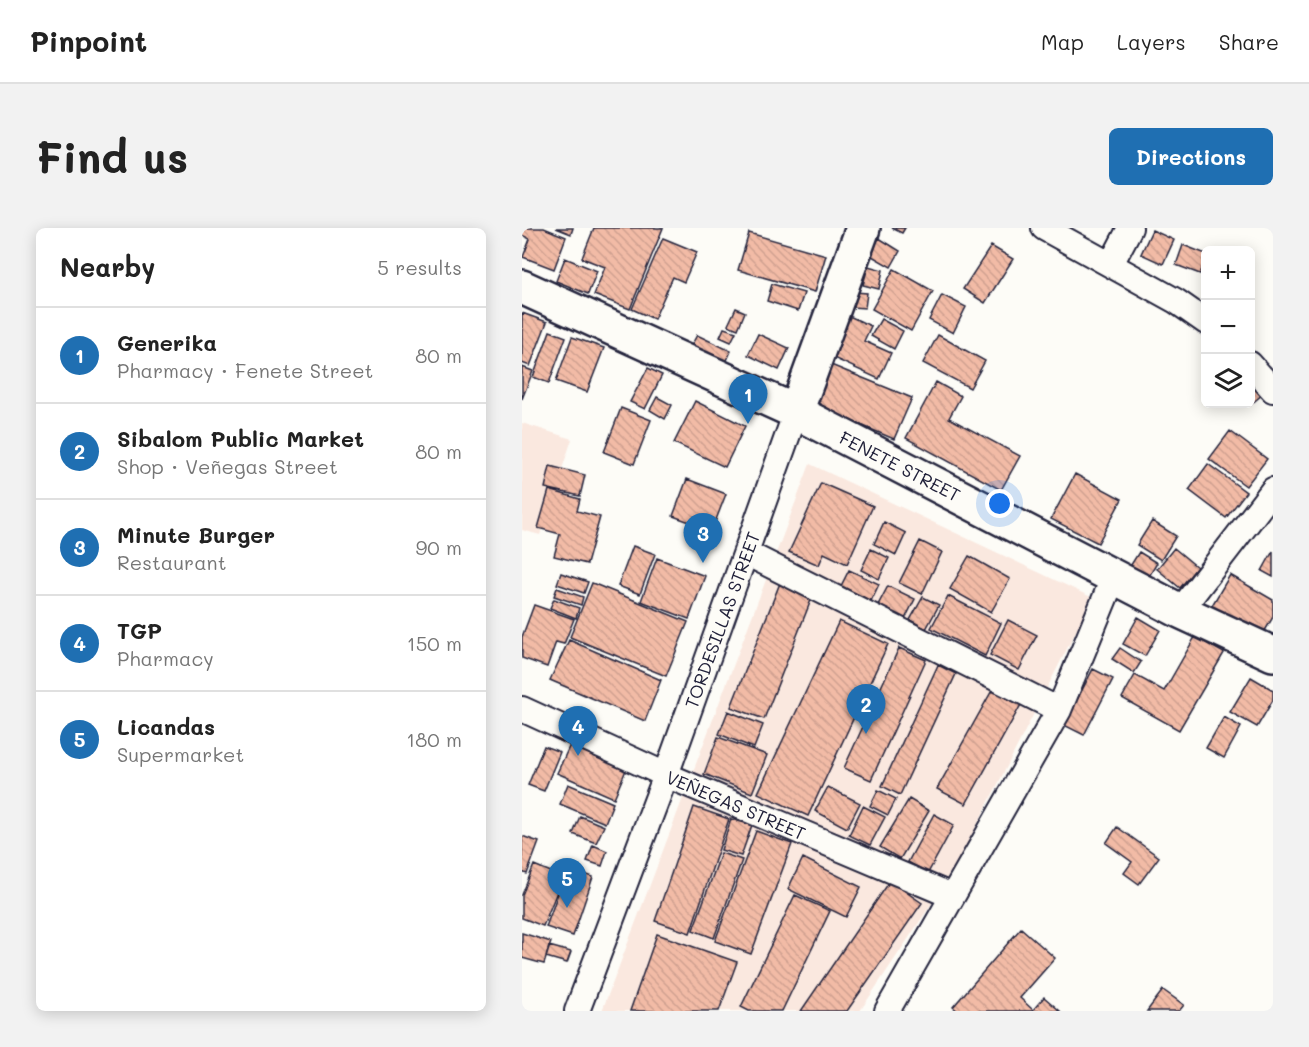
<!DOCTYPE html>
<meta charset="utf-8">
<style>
:root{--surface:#fff;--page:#f2f2f2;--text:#222;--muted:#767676;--line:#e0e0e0;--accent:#1f6fb2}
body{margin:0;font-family:Mali,sans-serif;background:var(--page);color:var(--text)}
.controls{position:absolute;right:18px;top:18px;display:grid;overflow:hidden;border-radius:9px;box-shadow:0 3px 15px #0003}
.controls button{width:54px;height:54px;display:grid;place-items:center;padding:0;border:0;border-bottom:2px solid var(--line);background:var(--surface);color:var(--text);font:30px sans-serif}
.you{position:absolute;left:478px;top:276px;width:21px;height:21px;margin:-15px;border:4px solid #fff;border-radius:50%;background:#1a73e8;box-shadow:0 0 0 9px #1a73e833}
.badge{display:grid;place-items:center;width:39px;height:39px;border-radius:50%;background:var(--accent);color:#fff;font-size:20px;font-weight:700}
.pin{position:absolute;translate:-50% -50px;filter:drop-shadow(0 2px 3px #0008)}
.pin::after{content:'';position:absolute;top:32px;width:21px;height:18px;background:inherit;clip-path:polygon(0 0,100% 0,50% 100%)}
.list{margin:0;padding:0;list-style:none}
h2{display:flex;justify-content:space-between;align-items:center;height:78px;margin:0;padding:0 24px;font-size:26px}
h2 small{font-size:20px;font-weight:400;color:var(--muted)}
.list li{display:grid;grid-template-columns:39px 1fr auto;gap:18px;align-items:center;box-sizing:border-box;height:96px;padding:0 24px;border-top:2px solid var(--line)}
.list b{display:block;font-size:22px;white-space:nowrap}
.list p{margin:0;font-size:20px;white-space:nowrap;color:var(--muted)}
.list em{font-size:20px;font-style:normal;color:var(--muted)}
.icon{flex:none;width:33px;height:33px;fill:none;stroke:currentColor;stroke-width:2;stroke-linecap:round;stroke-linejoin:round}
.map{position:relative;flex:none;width:751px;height:783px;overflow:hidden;border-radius:9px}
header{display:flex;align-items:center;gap:36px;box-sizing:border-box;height:84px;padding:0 30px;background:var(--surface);border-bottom:2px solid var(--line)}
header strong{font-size:28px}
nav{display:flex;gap:33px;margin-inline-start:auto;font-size:21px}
.intro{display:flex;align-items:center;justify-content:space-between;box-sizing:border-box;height:144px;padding:0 36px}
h1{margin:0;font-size:42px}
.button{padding:15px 27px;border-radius:9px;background:var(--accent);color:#fff;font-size:21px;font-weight:700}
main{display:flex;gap:36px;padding:0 36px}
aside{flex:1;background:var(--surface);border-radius:9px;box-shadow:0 3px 15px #0003}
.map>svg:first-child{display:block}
</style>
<header>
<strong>Pinpoint</strong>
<nav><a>Map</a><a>Layers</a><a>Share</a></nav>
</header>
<div class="intro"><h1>Find us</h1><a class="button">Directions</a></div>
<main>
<aside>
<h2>Nearby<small>5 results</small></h2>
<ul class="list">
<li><span class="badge">1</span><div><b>Generika</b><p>Pharmacy · Fenete Street</p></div><em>80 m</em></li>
<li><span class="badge">2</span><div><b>Sibalom Public Market</b><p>Shop · Veñegas Street</p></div><em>80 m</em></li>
<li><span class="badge">3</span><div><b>Minute Burger</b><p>Restaurant</p></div><em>90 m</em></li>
<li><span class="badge">4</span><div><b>TGP</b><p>Pharmacy</p></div><em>150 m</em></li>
<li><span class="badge">5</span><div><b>Licandas</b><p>Supermarket</p></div><em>180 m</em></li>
</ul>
</aside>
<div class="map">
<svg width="751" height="783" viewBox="0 0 751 783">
<defs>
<pattern id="building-back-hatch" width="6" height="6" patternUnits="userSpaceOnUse" patternTransform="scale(1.5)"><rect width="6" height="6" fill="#f2bba6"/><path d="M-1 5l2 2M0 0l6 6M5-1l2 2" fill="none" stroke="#cfa090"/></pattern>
</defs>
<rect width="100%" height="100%" fill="#fdfcf7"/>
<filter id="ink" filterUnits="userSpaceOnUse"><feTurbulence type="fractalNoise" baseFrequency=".0167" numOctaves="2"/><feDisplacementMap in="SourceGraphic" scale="12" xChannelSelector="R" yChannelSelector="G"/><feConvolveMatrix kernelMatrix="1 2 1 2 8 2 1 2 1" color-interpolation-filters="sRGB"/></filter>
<g filter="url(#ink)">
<path fill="#fae8df" d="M0 195 50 211 18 307 0 302Z
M288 236 571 370 432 642 338 783H80Z"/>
<path fill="url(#building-back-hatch)" stroke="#22223b" stroke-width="1.5" d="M1 0H22L44 9 32 41 1 29 8 11 0 7Z
M34 0H51L49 6Z
M72 0H141L108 81 72 67 83 39 60 30Z
M370 0H383L380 5Z
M630 2 652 12 641 36 619 26Z
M227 5 304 27 293 64 216 42Z
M141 10 175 24 162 54 151 49 132 91 110 81Z
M357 10 378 23 369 39 348 27Z
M661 17 684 26V31L678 46 654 37Z
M469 18 491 31 463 75 441 61Z
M43 30 75 43 66 66 34 53Z
M346 38 361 42 357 61 341 57Z
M372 41 411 63 389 103 350 81Z
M250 56 282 65 276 83 245 73Z
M332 64 345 65 343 80 330 79Z
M420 67 444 79 431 105 407 92Z
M214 80 223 84 216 101 206 97Z
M0 85 25 94 8 138 0 135Z
M325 87 349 98 342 113 369 125 357 151 307 128Z
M359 91 381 103 372 121 349 108Z
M202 100 214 104 209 114 198 109Z
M28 103 44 109 27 155 11 149Z
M236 106 267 120 257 142 226 127Z
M175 107 209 123 203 137 168 120Z
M416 107 463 133 448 160 401 135Z
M50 109 82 120 65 164 34 153Z
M304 135 390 170 372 211 287 175Z
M0 139 11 143 0 171Z
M126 140 140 147 123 181 108 174Z
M728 152 741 166 728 177 727 176H728Z
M414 154 439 168 427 190 498 228 479 262 384 210Z
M135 169 150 177 143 191 128 182Z
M173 173 223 198 203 239 152 215Z
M99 180 129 192 112 236 82 224Z
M708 203 745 231 724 258 687 231Z
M686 236 724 264 704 290 667 262Z
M28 238 63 247 58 268 23 260Z
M553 246 600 271 576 315 529 291Z
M165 251 204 266 190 302 151 288Z
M299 255 351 278 325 336 302 325 297 337 267 324Z
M27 262 58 271 55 283 78 289 65 336 32 328 38 306 16 300Z
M630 293 654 308 639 332 615 317Z
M362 294 384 305 374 327 352 316Z
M398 313 420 324 400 366 377 355Z
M111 318 133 326 118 366 96 358Z
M652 320 675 339 658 360 635 341Z
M349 321 367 330 357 351 339 342Z
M751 323V349L740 343Z
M617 324 635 335 626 350 607 340Z
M447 328 488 351 469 384 428 361Z
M135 330 183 348 167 391 119 373Z
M327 342 357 356 349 373 319 358Z
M39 345 66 354 62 365 35 356Z
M708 347 751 372V389L740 408 689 379Z
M70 355 166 394 144 448 48 409Z
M258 355 291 367 242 491 209 479Z
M366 358 393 371 382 393 355 379Z
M35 360 61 369 59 377 32 368Z
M426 368 479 395 463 428 409 400Z
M401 369 417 377 404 401 388 392Z
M32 371 57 380 54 390 28 380Z
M12 377 52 391 42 416 34 414 25 439 0 430V409Z
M616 389 638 402 623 428 601 416Z
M486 392 515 407 497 442 468 427Z
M317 393 366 416 286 588 236 565Z
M673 409 702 425 657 502 600 470 613 447 642 463Z
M47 412 139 452 123 493 28 452Z
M377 420 404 432 349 552 322 540Z
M598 420 619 434 612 445 590 431Z
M416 437 434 446 378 567 360 558Z
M571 441 591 451 562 507 542 497Z
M729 449 751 462V472L735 499 708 484Z
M473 457 501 473 444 576 415 561Z
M206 483 241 497 232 520 197 506Z
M702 489 719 499 702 530 684 520Z
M196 509 245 527 230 565 182 546Z
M48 517 104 542 92 570 35 545Z
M22 518 38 524 22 563 6 557Z
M46 556 91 575 83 595 38 576Z
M306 559 338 575 325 600 293 583Z
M356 562 374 571 366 587 348 578Z
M387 571 407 583 378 631 358 619Z
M341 578 363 589 348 617 327 607Z
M172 579 207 591 168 705 133 693Z
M412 586 432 597 406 645 386 634Z
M58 588 82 598 74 615 51 606Z
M209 591 230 597 219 628 199 622Z
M595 599 637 629 617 656 602 645 610 634 584 615Z
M234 603 270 616 229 726 193 713Z
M0 608 17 614 5 646 0 644Z
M71 617 85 623 80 638 65 633Z
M199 625 220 632 192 710 171 702Z
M281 630 339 659 324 689 266 661Z
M12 637 41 649 21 698 0 690V667Z
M45 640 71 649 51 708 24 699Z
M368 653 400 675 325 783H279Z
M273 667 308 683 260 783H227L219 779Z
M499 700 533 730 498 770 511 782 522 769 538 783H436L431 779Z
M0 705 29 714 22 736 0 730Z
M135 706 215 734 197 783H108Z
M27 718 49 724 45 735 24 729Z
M641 762 662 777 657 783H625Z"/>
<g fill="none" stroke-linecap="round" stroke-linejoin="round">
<g stroke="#22223b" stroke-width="28">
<path id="minor" d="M522 0 654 73 684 94
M589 36 608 0
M728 136 751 162
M224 325 537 482
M658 383 751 262
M0 481 144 547 430 668
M55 783 144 547 274 184
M365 783 537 482 592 348"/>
</g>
<g stroke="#22223b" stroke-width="38">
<path id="secondary" d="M0 59 274 184 658 383 751 426
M274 184 341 0"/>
</g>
<use href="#minor" stroke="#fdfcf7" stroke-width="24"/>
<use href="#secondary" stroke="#fdfcf7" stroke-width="33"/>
</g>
</g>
<g text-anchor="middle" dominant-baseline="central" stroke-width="4.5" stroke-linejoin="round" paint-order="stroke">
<g font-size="18" fill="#22223b" stroke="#fdfcf7">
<text transform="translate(378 238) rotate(27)">FENETE STREET</text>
<text transform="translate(200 392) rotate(-70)">TORDESILLAS STREET</text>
<text transform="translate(214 577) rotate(23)">VEÑEGAS STREET</text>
</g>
</g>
</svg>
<div class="controls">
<button>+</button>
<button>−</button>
<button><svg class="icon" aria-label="layers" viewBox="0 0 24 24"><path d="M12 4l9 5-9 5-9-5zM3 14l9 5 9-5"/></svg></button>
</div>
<div class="you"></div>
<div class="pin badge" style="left:226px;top:196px">1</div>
<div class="pin badge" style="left:344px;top:506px">2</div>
<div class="pin badge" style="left:181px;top:335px">3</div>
<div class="pin badge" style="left:56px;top:528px">4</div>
<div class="pin badge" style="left:45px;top:680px">5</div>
</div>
</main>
